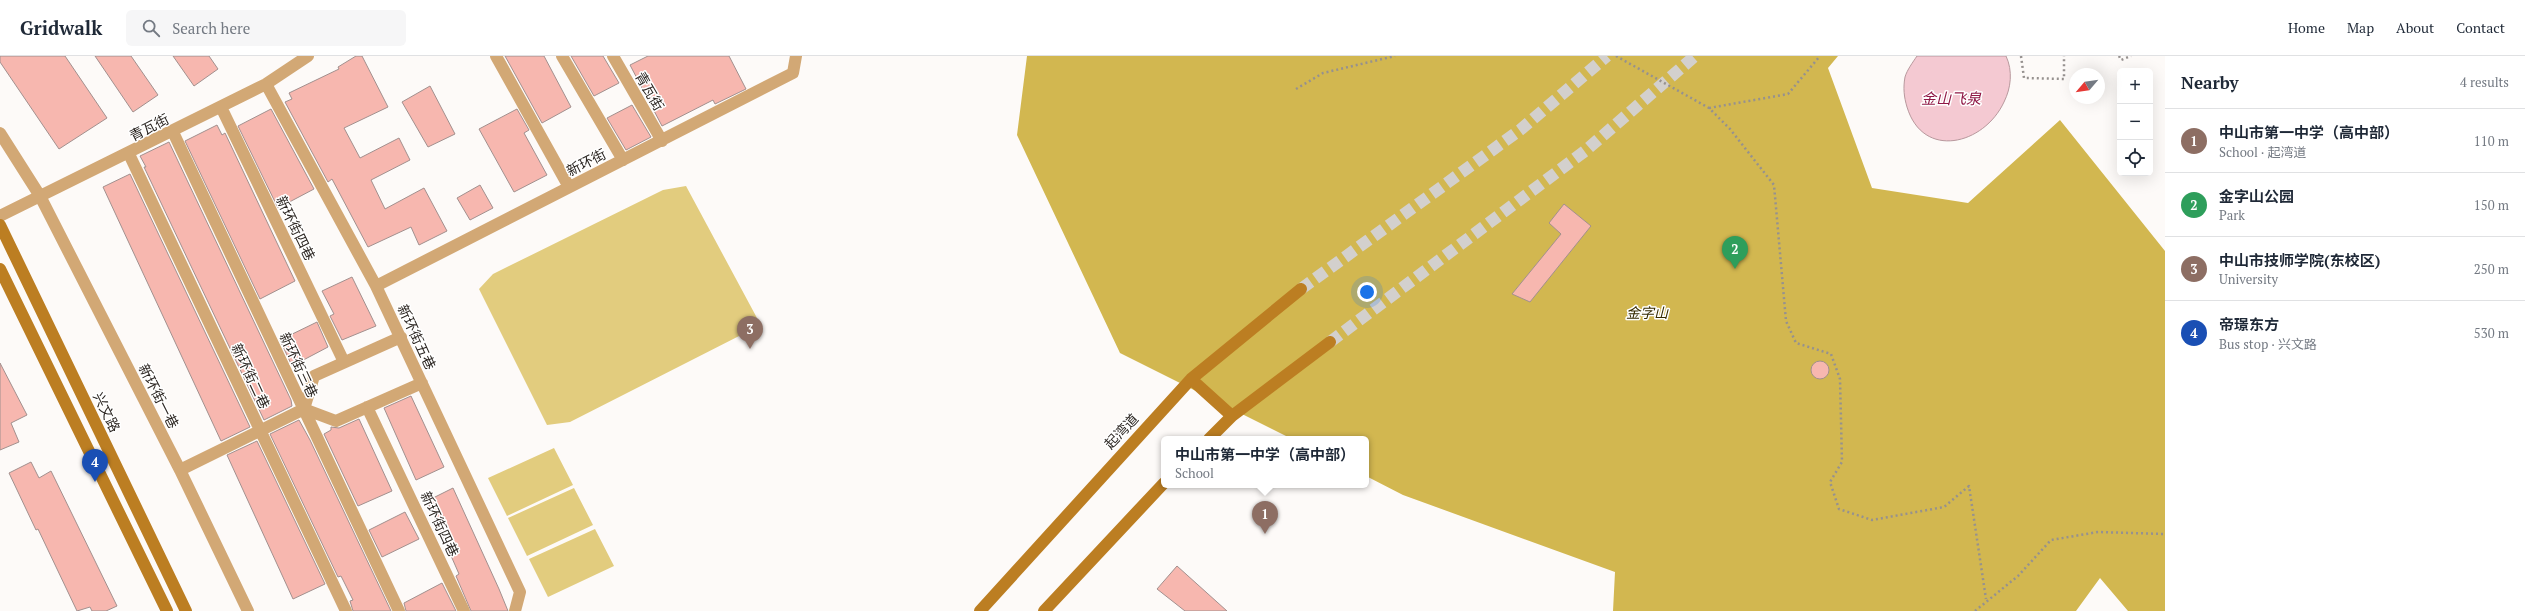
<!DOCTYPE html>
<meta charset="utf-8">
<style>
:root{--surface:#fff;--page:#f6f6f7;--text:#1f2937;--muted:#747a83;--line:#e0e1e3;--accent:#1a73e8}
body{margin:0;font-family:"PT Serif","Noto Sans SC",serif;background:var(--page);color:var(--text)}
.controls{position:absolute;right:12px;top:12px;display:grid;overflow:hidden;border-radius:6px;box-shadow:0 4px 16px #0002}
.controls button{width:36px;height:36px;display:grid;place-items:center;padding:0;border:0;border-bottom:1px solid var(--line);background:var(--surface);color:var(--text);font:20px sans-serif}
.compass{position:absolute;left:2069px;top:12px;width:36px;height:36px;border-radius:50%;background:var(--surface);box-shadow:0 4px 16px #0002;rotate:241deg}
.you{position:absolute;left:1367px;top:236px;width:14px;height:14px;margin:-10px;border:3px solid #fff;border-radius:50%;background:#1a73e8;box-shadow:0 0 0 6px #1a73e833}
.badge{display:grid;place-items:center;width:26px;height:26px;border-radius:50%;background:var(--accent);color:#fff;font-size:13px;font-weight:700}
.pin{position:absolute;translate:-50% -33px;filter:drop-shadow(0 1px 2px #0008)}
.pin::after{content:'';position:absolute;top:21px;width:14px;height:12px;background:inherit;clip-path:polygon(0 0,100% 0,50% 100%)}
.popup{position:absolute;left:1161px;top:380px;width:208px;height:52px;box-sizing:border-box;display:grid;place-content:center;border-radius:6px;background:var(--surface);filter:drop-shadow(0 1px 3px #0005);font-size:13px;white-space:nowrap;color:var(--muted)}
.popup b{font-size:15px;color:var(--text)}
.popup::after{content:'';position:absolute;left:50%;top:100%;margin-left:-8px;border:8px solid transparent;border-top-color:var(--surface)}
.list{margin:0;padding:0;list-style:none}
h2{display:flex;justify-content:space-between;align-items:center;height:52px;margin:0;padding:0 16px;font-size:17px}
h2 small{font-size:13px;font-weight:400;color:var(--muted)}
.list li{display:grid;grid-template-columns:26px 1fr auto;gap:12px;align-items:center;box-sizing:border-box;height:64px;padding:0 16px;border-top:1px solid var(--line)}
.list b{display:block;font-size:15px;white-space:nowrap}
.list p{margin:0;font-size:13px;white-space:nowrap;color:var(--muted)}
.list em{font-size:13px;font-style:normal;color:var(--muted)}
.icon{flex:none;width:22px;height:22px;fill:none;stroke:currentColor;stroke-width:2;stroke-linecap:round;stroke-linejoin:round}
.map{position:relative;flex:none;width:2165px;height:555px;overflow:hidden}
header{display:flex;align-items:center;gap:24px;box-sizing:border-box;height:56px;padding:0 20px;background:var(--surface);border-bottom:1px solid var(--line)}
header strong{font-size:19px}
nav{display:flex;gap:22px;margin-inline-start:auto;font-size:14px}
.search{width:280px;height:36px;background:var(--page);display:flex;align-items:center;gap:10px;box-sizing:border-box;padding:0 14px;border-radius:6px;color:var(--muted);font-size:15px}
main{display:flex}
aside{flex:1;background:var(--surface)}
.map>svg:first-child{display:block}
</style>
<header>
<strong>Gridwalk</strong>
<div class="search"><svg class="icon" aria-label="search" viewBox="0 0 24 24"><circle cx="10" cy="10" r="6"/><path d="M15 15l6 6"/></svg>Search here</div>
<nav><a>Home</a><a>Map</a><a>About</a><a>Contact</a></nav>
</header>
<main>
<div class="map">
<svg width="2165" height="555" viewBox="0 0 2165 555">
<rect width="100%" height="100%" fill="#fdfaf8"/>
<path fill="#e2cc7e" d="M686 130 757 262 745 277 570 366 547 369 479 233 493 218 663 134Z
M554 392 573 429 507 460 488 422Z
M574 432 593 469 527 500 508 462Z
M595 473 614 510 548 541 529 503Z"/>
<path fill="#d2b750" d="M1027 0H1838L1828 12 1872 132 1968 147 2060 64 2165 195V555H2128L2100 522 2076 555H1613L1615 516 1403 439 1366 420V383H1292L1120 297 1017 79Z"/>
<path fill="#f4c9d2" stroke="#b8989d" d="M1917 0H2006C2013 15 2011 32 2004 46 1984 89 1923 104 1907 51 1904 41 1903 32 1905 21 1907 14 1913 6 1917 0Z"/>
<path fill="#f7b7af" stroke="#a2908e" d="M0 0H65L107 62 59 93 0 6Z
M95 0H131L158 39 133 56Z
M173 0H209L218 13 194 30Z
M356 0H362L388 51 344 72 360 102 399 82 410 104 371 124 385 153 424 132 447 175 419 189 411 171 368 191 332 123 328 126 285 46 292 43 289 37 339 13 338 11Z
M505 0H544L571 51 542 67Z
M571 0H603L619 27 594 40Z
M648 0H729L746 33 715 48 713 44 662 70 630 9Z
M430 30 455 78 428 91 402 46Z
M632 49 651 81 626 94 607 62Z
M271 53 314 133 278 152 238 70Z
M517 53 529 74 524 77 547 119 514 136 479 73Z
M217 69 222 79 225 77 295 225 260 243 185 85Z
M169 86 291 344 292 350 264 364 144 111H146L140 100Z
M130 118 250 371 221 385 103 131Z
M480 129 493 152 470 164 457 142Z
M1564 148 1591 170 1530 246 1512 238 1561 178 1549 167Z
M352 221 376 270 342 284 330 260 334 258 322 235Z
M317 266 328 291 292 310 280 284Z
M1811 314a9 9 0 1 1 18 0a9 9 0 1 1-18 0Z
M0 307 27 359 11 367 19 386 0 394Z
M411 340 444 411 416 424 384 352Z
M359 363 392 435 358 450 324 378 331 374V371L339 372Z
M299 364 310 384 391 555H353L350 545 353 544 341 520 338 521 270 378Z
M257 385 325 528 293 543 227 399Z
M31 406 39 422 51 415 117 550 106 555H92L90 551 77 555 38 473 36 474 9 417Z
M453 432 499 533 508 555H471L456 520 459 518 427 445Z
M405 456 419 483 382 501 369 474Z
M1177 510 1227 555H1185L1157 533Z
M442 527 456 555H406L404 547Z"/>
<g fill="none" stroke-linecap="round" stroke-linejoin="round">
<path stroke="#d3d0cd" stroke-width="12" stroke-dasharray="12 6" stroke-linecap="butt" d="M1301 233 1520 74 1607 0
M1330 286 1585 95 1695 0"/>
<path stroke="#96918f" stroke-width="2.5" stroke-dasharray="2 3" stroke-linecap="butt" d="M1616 0 1709 52 1730 73 1774 129 1786 265 1796 287 1831 298 1840 323 1842 406 1830 426 1839 453 1872 464 1944 451 1969 430 1986 543
M2021 0 2024 22 2064 23V0
M2119 0 2121 4 2131 0
M1296 33 1323 17 1395 0
M1709 52 1788 38 1820 0
M1975 555 2018 520 2051 484 2098 476 2165 478"/>
<path stroke="#d2a875" stroke-width="12" d="M496 0 569 131
M562 0 623 104
M613 0 662 85
M266 28 376 230 520 536 515 555
M221 51 344 306
M173 76 399 555
M0 77 40 140 180 414 248 555
M129 98 346 555
M0 160 266 28 308 0
M376 230 793 17 796 0
M367 351 464 555
M304 353 314 320 401 281
M180 414 304 353 336 365 422 327"/>
<path stroke="#bc7e22" stroke-width="12" d="M0 169 186 555
M0 213 167 555
M1191 323 1232 360
M1209 383 1232 360 1330 286
M980 555 1191 323 1301 233
M1044 555 1164 427"/>
</g>
<g text-anchor="middle" dominant-baseline="central" stroke-width="3" stroke-linejoin="round" paint-order="stroke">
<g font-size="14" fill="#2c2622" stroke="#fff">
<text transform="translate(650 35) rotate(60)">青瓦街</text>
<text transform="translate(149 71) rotate(-27)">青瓦街</text>
<text transform="translate(586 106) rotate(-27)">新环街</text>
<text transform="translate(296 172) rotate(64)">新环街四巷</text>
<text transform="translate(417 281) rotate(65)">新环街五巷</text>
<text transform="translate(299 309) rotate(65)">新环街三巷</text>
<text transform="translate(251 320) rotate(65)">新环街二巷</text>
<text transform="translate(159 340) rotate(63)">新环街一巷</text>
<text transform="translate(107 356) rotate(64)">兴文路</text>
<text transform="translate(1121 375) rotate(-47)">起湾道</text>
<text transform="translate(440 468) rotate(65)">新环街四巷</text>
</g>
<g font-size="14" font-style="italic" fill="#352a00" stroke="#fff">
<text x="1647" y="256">金字山</text>
</g>
<g font-size="15" font-style="italic" fill="#8f1846" stroke="#fff">
<text x="1951" y="42">金山飞泉</text>
</g>
</g>
</svg>
<div class="controls">
<button>+</button>
<button>−</button>
<button><svg class="icon" aria-label="locate" viewBox="0 0 24 24"><circle cx="12" cy="12" r="6"/><path d="M12 2v4M12 18v4M2 12h4M18 12h4"/></svg></button>
</div>
<svg class="compass" viewBox="-18 -18 36 36"><path d="M0-13l5 13h-10z" fill="#e53935"/><path d="M0 13l5-13h-10z" fill="#747a83"/></svg>
<div class="you"></div>
<div class="pin badge" style="left:1265px;top:478px;background:#8d6e63">1</div>
<div class="popup"><b>中山市第一中学（高中部）</b>School</div>
<div class="pin badge" style="left:1735px;top:213px;background:#2e9e5b">2</div>
<div class="pin badge" style="left:750px;top:293px;background:#8d6e63">3</div>
<div class="pin badge" style="left:95px;top:426px;background:#1a4fb4">4</div>
</div>
<aside>
<h2>Nearby<small>4 results</small></h2>
<ul class="list">
<li><span class="badge" style="background:#8d6e63">1</span><div><b>中山市第一中学（高中部）</b><p>School · 起湾道</p></div><em>110 m</em></li>
<li><span class="badge" style="background:#2e9e5b">2</span><div><b>金字山公园</b><p>Park</p></div><em>150 m</em></li>
<li><span class="badge" style="background:#8d6e63">3</span><div><b>中山市技师学院(东校区)</b><p>University</p></div><em>250 m</em></li>
<li><span class="badge" style="background:#1a4fb4">4</span><div><b>帝璟东方</b><p>Bus stop · 兴文路</p></div><em>530 m</em></li>
</ul>
</aside>
</main>
